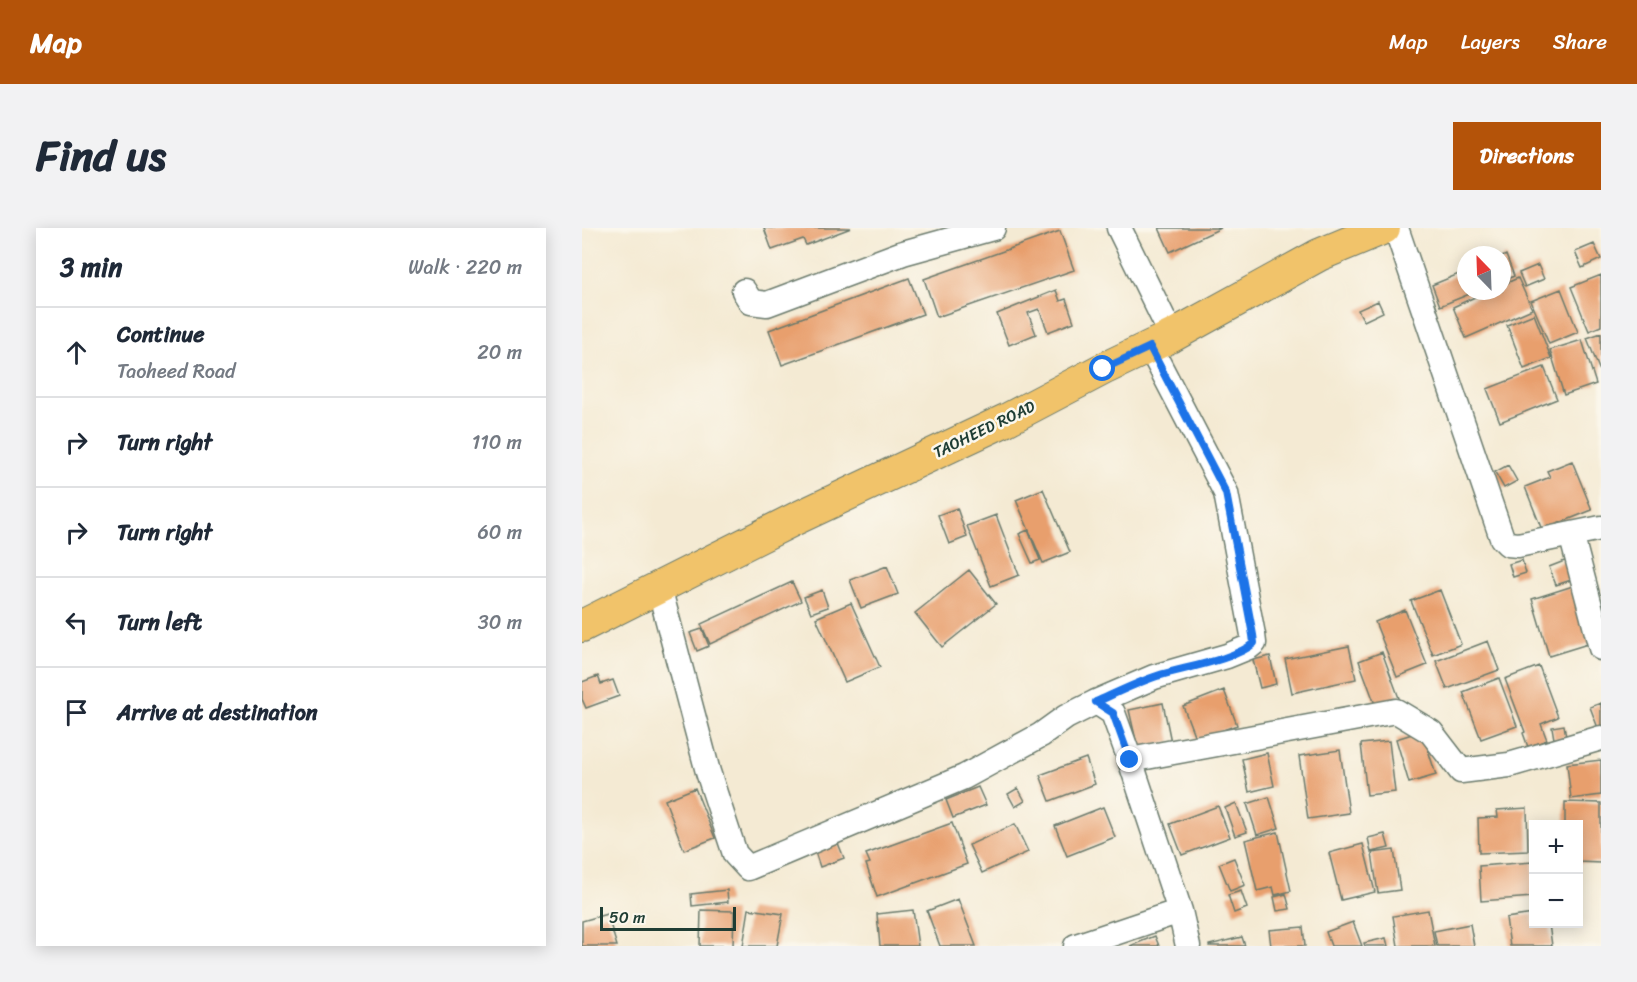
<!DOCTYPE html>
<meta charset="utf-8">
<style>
:root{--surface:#fff;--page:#f2f2f3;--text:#1f2937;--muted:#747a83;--line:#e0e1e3;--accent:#b45309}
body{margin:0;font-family:Sriracha,sans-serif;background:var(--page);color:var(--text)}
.controls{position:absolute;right:18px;bottom:18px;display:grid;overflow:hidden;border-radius:0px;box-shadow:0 3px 15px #0003}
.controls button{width:54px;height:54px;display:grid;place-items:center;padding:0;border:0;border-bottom:2px solid var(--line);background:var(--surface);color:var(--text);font:30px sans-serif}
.compass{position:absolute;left:875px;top:18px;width:54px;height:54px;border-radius:50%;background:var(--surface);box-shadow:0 3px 15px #0003;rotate:337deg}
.scale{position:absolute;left:18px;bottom:15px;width:136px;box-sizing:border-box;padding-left:6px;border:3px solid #1f3d34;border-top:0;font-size:16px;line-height:21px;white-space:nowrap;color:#1f3d34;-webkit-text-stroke:4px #fbf7ec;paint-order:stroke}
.stop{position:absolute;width:18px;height:18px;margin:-14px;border:4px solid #1a73e8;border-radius:50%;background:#fff}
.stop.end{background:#1a73e8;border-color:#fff;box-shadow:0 2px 6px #0008}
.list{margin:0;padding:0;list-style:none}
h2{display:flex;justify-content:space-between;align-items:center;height:78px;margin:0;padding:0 24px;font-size:26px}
h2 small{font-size:20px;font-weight:400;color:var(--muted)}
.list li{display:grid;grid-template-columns:39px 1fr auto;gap:18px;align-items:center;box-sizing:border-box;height:90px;padding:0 24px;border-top:2px solid var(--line)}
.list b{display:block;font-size:22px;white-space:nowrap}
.list p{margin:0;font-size:20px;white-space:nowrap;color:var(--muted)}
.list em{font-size:20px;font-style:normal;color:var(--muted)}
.icon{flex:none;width:33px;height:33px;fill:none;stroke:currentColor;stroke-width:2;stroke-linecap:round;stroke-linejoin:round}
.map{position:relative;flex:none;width:1019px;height:718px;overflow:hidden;border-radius:0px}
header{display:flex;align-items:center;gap:36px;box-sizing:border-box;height:84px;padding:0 30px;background:var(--accent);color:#fff}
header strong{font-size:28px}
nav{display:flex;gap:33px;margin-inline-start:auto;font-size:21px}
.intro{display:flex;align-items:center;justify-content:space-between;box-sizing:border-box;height:144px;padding:0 36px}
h1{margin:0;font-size:42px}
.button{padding:15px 27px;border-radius:0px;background:var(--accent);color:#fff;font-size:21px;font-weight:700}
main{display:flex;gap:36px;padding:0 36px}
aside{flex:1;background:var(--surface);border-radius:0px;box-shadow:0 3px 15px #0003}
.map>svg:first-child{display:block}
</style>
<header>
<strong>Map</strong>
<nav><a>Map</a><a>Layers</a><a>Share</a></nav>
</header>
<div class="intro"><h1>Find us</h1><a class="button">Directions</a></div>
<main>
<aside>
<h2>3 min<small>Walk · 220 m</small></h2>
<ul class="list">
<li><svg class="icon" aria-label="ahead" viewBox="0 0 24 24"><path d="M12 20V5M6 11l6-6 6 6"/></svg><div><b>Continue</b><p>Taoheed Road</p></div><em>20 m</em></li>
<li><svg class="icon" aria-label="right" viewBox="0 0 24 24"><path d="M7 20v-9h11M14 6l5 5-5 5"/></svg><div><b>Turn right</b></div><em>110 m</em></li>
<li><svg class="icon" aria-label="right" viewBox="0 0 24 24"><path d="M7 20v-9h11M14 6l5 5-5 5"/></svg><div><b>Turn right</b></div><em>60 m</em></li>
<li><svg class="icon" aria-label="left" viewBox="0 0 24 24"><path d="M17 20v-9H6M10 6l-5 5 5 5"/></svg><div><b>Turn left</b></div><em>30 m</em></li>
<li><svg class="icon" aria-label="arrive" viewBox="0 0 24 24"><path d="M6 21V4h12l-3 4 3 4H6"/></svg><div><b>Arrive at destination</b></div></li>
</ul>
</aside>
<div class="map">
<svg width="1019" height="718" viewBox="0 0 1019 718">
<rect width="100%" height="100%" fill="#fbf7ec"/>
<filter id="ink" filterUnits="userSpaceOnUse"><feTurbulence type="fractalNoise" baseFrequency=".0167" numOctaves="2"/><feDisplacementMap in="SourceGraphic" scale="12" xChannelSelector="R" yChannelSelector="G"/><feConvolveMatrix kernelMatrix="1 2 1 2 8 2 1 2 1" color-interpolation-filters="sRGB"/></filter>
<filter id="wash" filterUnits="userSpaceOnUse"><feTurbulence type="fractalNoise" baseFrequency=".008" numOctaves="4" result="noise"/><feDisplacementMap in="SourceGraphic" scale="24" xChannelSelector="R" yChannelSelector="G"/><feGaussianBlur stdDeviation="1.35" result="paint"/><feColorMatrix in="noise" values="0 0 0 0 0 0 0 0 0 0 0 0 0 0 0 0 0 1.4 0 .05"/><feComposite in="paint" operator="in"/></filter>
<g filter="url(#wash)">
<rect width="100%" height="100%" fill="#f4ead3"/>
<g id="blocks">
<path fill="#e89f6d" d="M182 0H269L224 17 221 11 190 22Z
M577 0H639L588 24Z
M478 3 492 42 355 89 342 51Z
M1012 16 1019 31 1000 40 993 24Z
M924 27 932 48 920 53V29Z
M956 37 962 51 943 59 937 45Z
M884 43V63H895L858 78 850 57Z
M1019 47V98L1007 103 989 59Z
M327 50 341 86 200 137 187 102Z
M936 50 950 81 884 110 871 79 906 63H920V57Z
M979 61 996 104 967 116 949 73Z
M474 62 478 73 484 71 492 94 466 104 457 81 446 85 454 106 427 117 415 86Z
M796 73 801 84 782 93 776 82Z
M952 86 969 130 942 141 925 97Z
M1019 105V146L1005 110Z
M1000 112 1014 156 982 167 968 122Z
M962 139 975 171 918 194 905 161Z
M990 233 1010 282 960 302 943 259 968 249 965 243Z
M926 237 935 253 922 260 913 244Z
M461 261 488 324 461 335 434 272Z
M375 280 385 309 367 316 356 287Z
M414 287 437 347 409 358 385 298Z
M446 302 458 332 450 335 437 306Z
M940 332 944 345 931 349 927 336Z
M985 332 992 351 974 357 967 339Z
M305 338 316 366 279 380 268 352Z
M387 342 414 376 360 419 333 385Z
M210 354 219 373 128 416 119 396Z
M991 358 1009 415 967 428 950 371Z
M240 362 246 379 229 385 222 369Z
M858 362 879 416 851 427 829 373Z
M269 375 298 439 263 454 234 390Z
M823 382 845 437 815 449 793 394Z
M120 401 127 418 115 423 108 405Z
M906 413 917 442 865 461 854 433Z
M767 418 774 451 710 465 703 431Z
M800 424 817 470 794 479 777 433Z
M688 428 694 456 678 460 671 432Z
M957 438 976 489 959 496 965 512 946 519 941 505 943 504 923 451Z
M16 448 19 456 31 452 37 468 4 480 0 471V454Z
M917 450 935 498 899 511 881 464Z
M642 462 655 497 614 512 601 478Z
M581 475 589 514 556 521 547 482Z
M1019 475V499L1016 500 1008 479Z
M982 497 984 509 972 511 970 499Z
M840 503 854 547 827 555 814 511Z
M807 513 813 564 785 567 779 516Z
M758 522 767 585 726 591 717 528Z
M685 525 692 558 667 564 660 531Z
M504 530 513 556 468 573 458 547Z
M1019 532V567L989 571 985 536Z
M396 559 404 577 371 590 364 572Z
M113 560 133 610 102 622 83 572Z
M436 560 443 573 433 579 426 566Z
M687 569 697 600 675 607 665 576Z
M983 574 1019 575V635L996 634V596H983Z
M654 575 665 604 653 608 643 580Z
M636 578 648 609 600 627 588 596Z
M521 579 533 609 485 628 473 598Z
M945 580 946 623 897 625 896 590 916 589 915 582Z
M370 595 385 636 295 669 284 636 288 635 284 626Z
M433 596 446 624 400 645 387 617Z
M696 604 709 663 693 667 691 659 675 663 663 612Z
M803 606 807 620 789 624 786 610Z
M256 615 262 630 238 639 233 624Z
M781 616 793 664 759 672 747 625Z
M812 622 818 662 796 665 790 625Z
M652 630 663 657 648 663 637 636Z
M951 634V669L899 673 897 638Z
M145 662 146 674 110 678 109 666Z
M659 663 665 680 652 685 646 667Z
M704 666 708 681 695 683 692 669Z
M376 671 394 718H358L345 683Z
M167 681 201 686 195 718H161Z
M119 682 152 683 151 718H118Z
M331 682 336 718H298L295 686Z
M846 682 853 718H816L811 688Z
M25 686 35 718H0V693Z
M951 686V696H967L970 718H928L924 690Z
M771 694 780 718H749L744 704Z
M888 696 892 718H855L852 703Z
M721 699 723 718H689L687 702Z
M573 708 577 718H548Z
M660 709 663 718H627V717Z
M804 710 806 718H783L782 715Z"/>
</g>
</g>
<g filter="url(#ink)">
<use href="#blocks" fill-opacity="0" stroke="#6a7a6c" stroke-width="1.5"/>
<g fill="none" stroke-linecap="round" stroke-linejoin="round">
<g stroke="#6a7a6c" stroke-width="27">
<path id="minor" d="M537 0 590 108
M814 0 920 310 926 316 936 317 1019 300
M162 63 169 74 185 76 321 25 411 0
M989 306 1019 420
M77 359 126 544 153 626 166 640 382 549 459 507 484 489 514 474 572 449 645 428 667 419 672 415 671 407 644 265 568 119
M514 474 531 485 548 532 598 683 606 718
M548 532 814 483 849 504 879 543 927 537 1019 510
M494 718 598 683"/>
</g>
<g stroke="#6a7a6c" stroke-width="34">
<path id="major" d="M0 398 213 291 424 192 521 141 590 108 737 27 802 0"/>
</g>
<use href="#minor" stroke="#fff" stroke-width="24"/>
<use href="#major" stroke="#f1c36a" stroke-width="32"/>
</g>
</g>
<g fill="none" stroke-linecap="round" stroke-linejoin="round" filter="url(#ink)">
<path stroke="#1a73e8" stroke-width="8" d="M521 141 568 119 644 265 671 407 672 415C653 432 600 440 575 448 554 455 534 465 514 474L531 485 548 532"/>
</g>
<g text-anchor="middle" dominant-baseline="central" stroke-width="5" stroke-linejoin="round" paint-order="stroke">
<g font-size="16" fill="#1f3d34" stroke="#fbf7ec">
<text transform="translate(402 201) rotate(-26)">TAOHEED ROAD</text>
</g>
</g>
</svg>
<div class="controls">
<button>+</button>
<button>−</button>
</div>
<svg class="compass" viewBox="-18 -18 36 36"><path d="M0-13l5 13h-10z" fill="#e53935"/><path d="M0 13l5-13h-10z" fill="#747a83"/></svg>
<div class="scale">50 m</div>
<div class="stop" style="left:521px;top:141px"></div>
<div class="stop end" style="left:548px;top:532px"></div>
</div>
</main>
